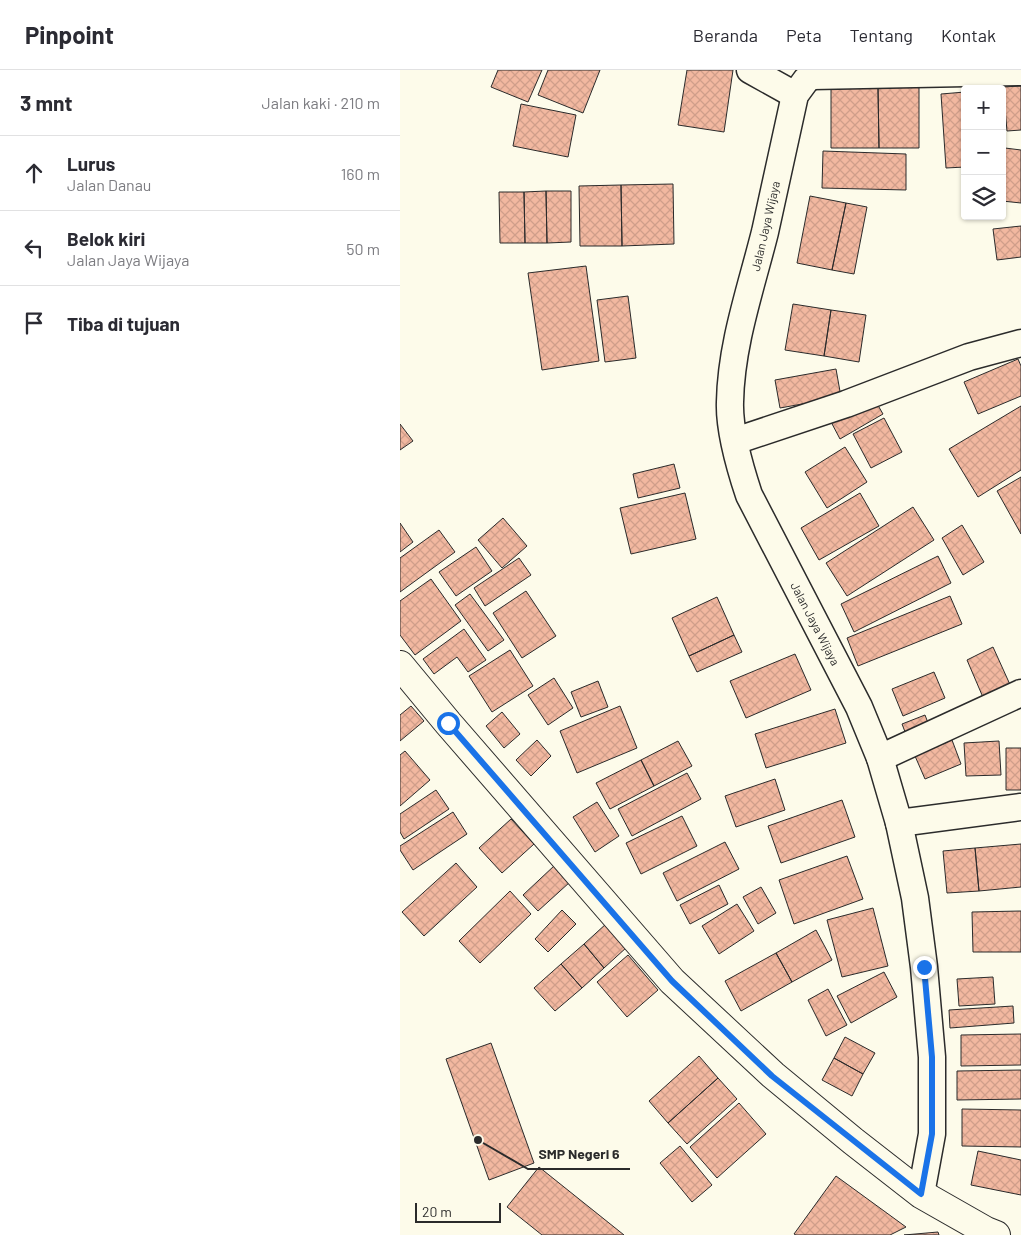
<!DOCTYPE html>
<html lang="id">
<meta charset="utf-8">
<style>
:root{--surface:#fff;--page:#f7f7f7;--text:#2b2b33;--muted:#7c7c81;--line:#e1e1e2}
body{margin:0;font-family:Barlow,sans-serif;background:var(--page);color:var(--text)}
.controls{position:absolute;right:15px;top:15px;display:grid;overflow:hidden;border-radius:5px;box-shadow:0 1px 4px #0004}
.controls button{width:45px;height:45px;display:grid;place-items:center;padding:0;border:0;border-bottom:1px solid var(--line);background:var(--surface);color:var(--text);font:25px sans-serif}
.scale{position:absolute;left:15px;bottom:12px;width:86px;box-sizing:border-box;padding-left:5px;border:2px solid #2b2b2b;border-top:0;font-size:14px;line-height:18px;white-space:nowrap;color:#2b2b2b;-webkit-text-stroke:4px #fdfbea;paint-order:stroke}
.stop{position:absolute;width:15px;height:15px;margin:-11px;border:4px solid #1a73e8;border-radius:50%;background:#fff}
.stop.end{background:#1a73e8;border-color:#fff;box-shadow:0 1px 5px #0008}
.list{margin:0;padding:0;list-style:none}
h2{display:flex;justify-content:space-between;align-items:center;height:65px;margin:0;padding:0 20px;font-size:21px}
h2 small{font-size:16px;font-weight:400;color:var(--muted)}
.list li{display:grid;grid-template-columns:32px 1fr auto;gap:15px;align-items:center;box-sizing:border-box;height:75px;padding:0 20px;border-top:1px solid var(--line)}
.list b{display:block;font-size:19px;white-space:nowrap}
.list p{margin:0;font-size:16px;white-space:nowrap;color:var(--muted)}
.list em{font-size:16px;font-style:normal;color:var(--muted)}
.icon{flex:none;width:28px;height:28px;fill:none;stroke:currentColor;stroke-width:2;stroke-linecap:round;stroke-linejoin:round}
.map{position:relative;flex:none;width:621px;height:1165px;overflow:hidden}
header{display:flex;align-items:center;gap:30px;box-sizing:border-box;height:70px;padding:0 25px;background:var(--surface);border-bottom:1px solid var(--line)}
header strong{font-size:24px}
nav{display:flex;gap:28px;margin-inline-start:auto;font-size:18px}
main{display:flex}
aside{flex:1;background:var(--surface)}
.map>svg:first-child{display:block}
</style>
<header>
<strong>Pinpoint</strong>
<nav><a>Beranda</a><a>Peta</a><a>Tentang</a><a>Kontak</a></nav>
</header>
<main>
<aside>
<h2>3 mnt<small>Jalan kaki · 210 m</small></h2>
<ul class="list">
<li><svg class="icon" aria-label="ahead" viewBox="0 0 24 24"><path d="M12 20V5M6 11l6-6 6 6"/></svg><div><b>Lurus</b><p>Jalan Danau</p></div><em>160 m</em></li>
<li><svg class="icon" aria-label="left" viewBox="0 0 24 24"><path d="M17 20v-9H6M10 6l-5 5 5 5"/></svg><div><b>Belok kiri</b><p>Jalan Jaya Wijaya</p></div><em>50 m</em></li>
<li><svg class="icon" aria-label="arrive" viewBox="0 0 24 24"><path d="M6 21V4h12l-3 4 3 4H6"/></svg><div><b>Tiba di tujuan</b></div></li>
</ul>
</aside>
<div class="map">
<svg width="621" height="1165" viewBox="0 0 621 1165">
<defs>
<pattern id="building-cross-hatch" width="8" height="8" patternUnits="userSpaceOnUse" patternTransform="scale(1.25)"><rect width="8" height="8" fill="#f2b8a0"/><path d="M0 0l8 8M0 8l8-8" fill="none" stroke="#d09e8a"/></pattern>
</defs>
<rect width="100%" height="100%" fill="#fdfbea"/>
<path fill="url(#building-cross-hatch)" stroke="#2b2b2b" d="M98 0H142L128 32 91 17Z
M148 0H200L183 43 138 25Z
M287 0H333L324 62 278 55Z
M621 16V60L607 61 603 17Z
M519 17V78H479L478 18Z
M431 18H478L479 78H431Z
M565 22V97L546 98 541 24Z
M121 34 176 45 168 87 113 76Z
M605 78 621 80V133L602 131V104Z
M423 81 506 84V120L422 118Z
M273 114 274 174 222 176 221 115Z
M221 115 222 176H180L179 116Z
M146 121 147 173H125L124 122Z
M146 121H171V172L147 173Z
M99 122H124L125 173H100Z
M410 126 446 133 432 200 397 193Z
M446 133 467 137 454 204 432 200Z
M621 156V187L597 190 593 159Z
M186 196 199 291 142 300 128 203Z
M228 226 236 288 205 292 197 230Z
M393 234 431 240 424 286 385 280Z
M431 240 466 245 459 292 424 286Z
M618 289 621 296V326L578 344 564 312Z
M436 299 441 327 380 338 375 310Z
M472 325 483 344 440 369 430 350Z
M621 336V400L578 427 549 379Z
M484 348 502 382 471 398 453 364Z
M0 354 13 371 0 380Z
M445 377 467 412 427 438 405 402Z
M274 394 280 418 238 428 233 404Z
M621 407V464L597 421Z
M285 423 296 469 231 484 220 438Z
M460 423 479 456 419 490 401 458Z
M513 437 534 470 447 526 426 493Z
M103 448 127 476 102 498 78 470Z
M0 453 13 472 0 482Z
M562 455 584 492 563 505 542 468Z
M39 460 55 482 0 522V488Z
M76 477 92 501 56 526 39 502Z
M538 486 551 513 454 562 441 534Z
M119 488 131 505 85 536 74 518Z
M31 509 61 551 15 585 0 565V531Z
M126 521 156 566 122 588 93 543Z
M70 524 104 570 88 581 55 535Z
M550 526 562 554 458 596 447 568Z
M317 527 334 565 289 586 272 548Z
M64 559 86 590 68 602 57 587 34 604 23 589Z
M334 565 342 582 297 602 289 586Z
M593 577 612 619 585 632 567 590Z
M110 580 133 616 92 642 69 606Z
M395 584 411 620 346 648 330 611Z
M534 602 545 628 503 646 492 619Z
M154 608 173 638 148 655 128 625Z
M198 611 208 637 181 647 171 622Z
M11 636 24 651 0 671V645Z
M220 636 237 678 177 703 160 661Z
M435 639 446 673 366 698 355 664Z
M102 642 120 664 104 678 86 656Z
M525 645 530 658 507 667 502 654Z
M137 670 151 686 131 706 116 690Z
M552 670 561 694 525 709 515 686Z
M278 671 292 696 254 716 241 690Z
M599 671 601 705 566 706 564 673Z
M606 678H621V720H606Z
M5 681 30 710 0 736V685Z
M241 690 254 716 210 739 196 713Z
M287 703 301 729 232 766 218 739Z
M375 709 385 740 336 757 325 726Z
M36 720 49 739 4 769 0 762V744Z
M442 730 455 767 381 793 368 756Z
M197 732 219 766 195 782 173 747Z
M53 742 67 764 13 800 0 780V776Z
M282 746 297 776 241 804 226 773Z
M111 749 134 774 102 803 79 778Z
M325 772 339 799 277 831 263 803Z
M621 774V817L579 821 575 778Z
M575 778 579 821 547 823 543 781Z
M447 786 463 829 394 854 379 810Z
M56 793 77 817 24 866 2 842Z
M155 795 170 812 138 841 123 825Z
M319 815 328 834 290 854 280 835Z
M361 817 376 843 358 854 343 827Z
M110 821 131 844 80 893 59 871Z
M337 834 354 861 319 884 302 856Z
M473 838 488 896 442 907 427 850Z
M162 840 176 854 148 882 135 869Z
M621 841V882H573L572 842Z
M207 853 227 877 204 898 184 874Z
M416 860 432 890 392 912 376 883Z
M184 874 204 898 182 918 161 894Z
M376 883 392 912 341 941 325 911Z
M228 885 258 920 227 947 197 912Z
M161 894 182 918 155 941 134 918Z
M484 902 497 927 451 953 437 926Z
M593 907 595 934 559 936 557 909Z
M428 919 447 955 426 966 408 930Z
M613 936 614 953 550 958 549 940Z
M621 964V995L561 996V965Z
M445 967 475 983 463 1004 434 988Z
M91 973 134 1093 89 1110 46 989Z
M299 986 318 1008 268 1053 249 1031Z
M434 988 463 1004 452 1026 422 1010Z
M621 1000V1029L557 1030V1001Z
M318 1008 337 1029 287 1074 268 1053Z
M339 1033 366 1064 317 1108 290 1077Z
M562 1039 621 1040V1077L562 1076Z
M280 1076 312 1115 292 1132 260 1093Z
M578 1081 621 1090V1125L571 1115Z
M139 1097 224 1165H142L107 1137Z
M436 1106 506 1157 490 1165H396L394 1164Z
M538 1162 539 1165H504Z"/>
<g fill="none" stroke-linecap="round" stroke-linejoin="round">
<g stroke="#2b2b2b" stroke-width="29">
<g id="street">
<path d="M350 0 395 25"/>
<path id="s1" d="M421 0 406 10 395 25C385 71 375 116 365 162 351 218 331 274 330 332 329 360 340 398 349 425L459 637 480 688 499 753 515 828 524 897 532 987V1064L521 1124"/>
<path d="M412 6 621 2"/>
<path d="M335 371 446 334 569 287 621 273"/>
<path d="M480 688 621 623"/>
<path d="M499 753 621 737"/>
</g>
</g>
<g stroke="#2b2b2b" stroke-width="30">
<path id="secondary" d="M0 595 48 653 272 911 373 1005 453 1071 521 1124 586 1161 596 1165"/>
</g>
<use href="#street" stroke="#fdfbea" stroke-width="26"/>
<use href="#secondary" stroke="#fdfbea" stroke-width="28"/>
</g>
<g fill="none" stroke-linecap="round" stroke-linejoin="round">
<path stroke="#1a73e8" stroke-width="6" d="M48 653 272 911 372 1006 521 1124 532 1064V987L524 897"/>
</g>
<g text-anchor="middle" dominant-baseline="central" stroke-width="4" stroke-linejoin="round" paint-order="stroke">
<g font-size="12" fill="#2b2b2b" stroke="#fdfbea">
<text transform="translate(365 156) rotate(-77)">Jalan Jaya Wijaya</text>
<text stroke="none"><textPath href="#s1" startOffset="591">Jalan Jaya Wijaya</textPath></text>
</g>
</g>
<path fill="none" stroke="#2b2b2b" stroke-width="2" d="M78 1070L128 1099H230"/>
<circle fill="#2b2b2b" stroke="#fdfbea" stroke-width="2" cx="78" cy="1070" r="5"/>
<g font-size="14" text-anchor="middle" font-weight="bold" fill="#2b2b2b" stroke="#fdfbea" stroke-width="4" stroke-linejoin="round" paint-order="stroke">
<text x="179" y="1089">SMP Negeri 6</text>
</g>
</svg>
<div class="controls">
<button>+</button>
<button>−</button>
<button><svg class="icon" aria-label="layers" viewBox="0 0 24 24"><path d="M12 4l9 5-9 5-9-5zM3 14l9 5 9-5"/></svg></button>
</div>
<div class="scale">20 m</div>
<div class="stop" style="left:48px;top:653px"></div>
<div class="stop end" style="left:524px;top:897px"></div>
</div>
</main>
